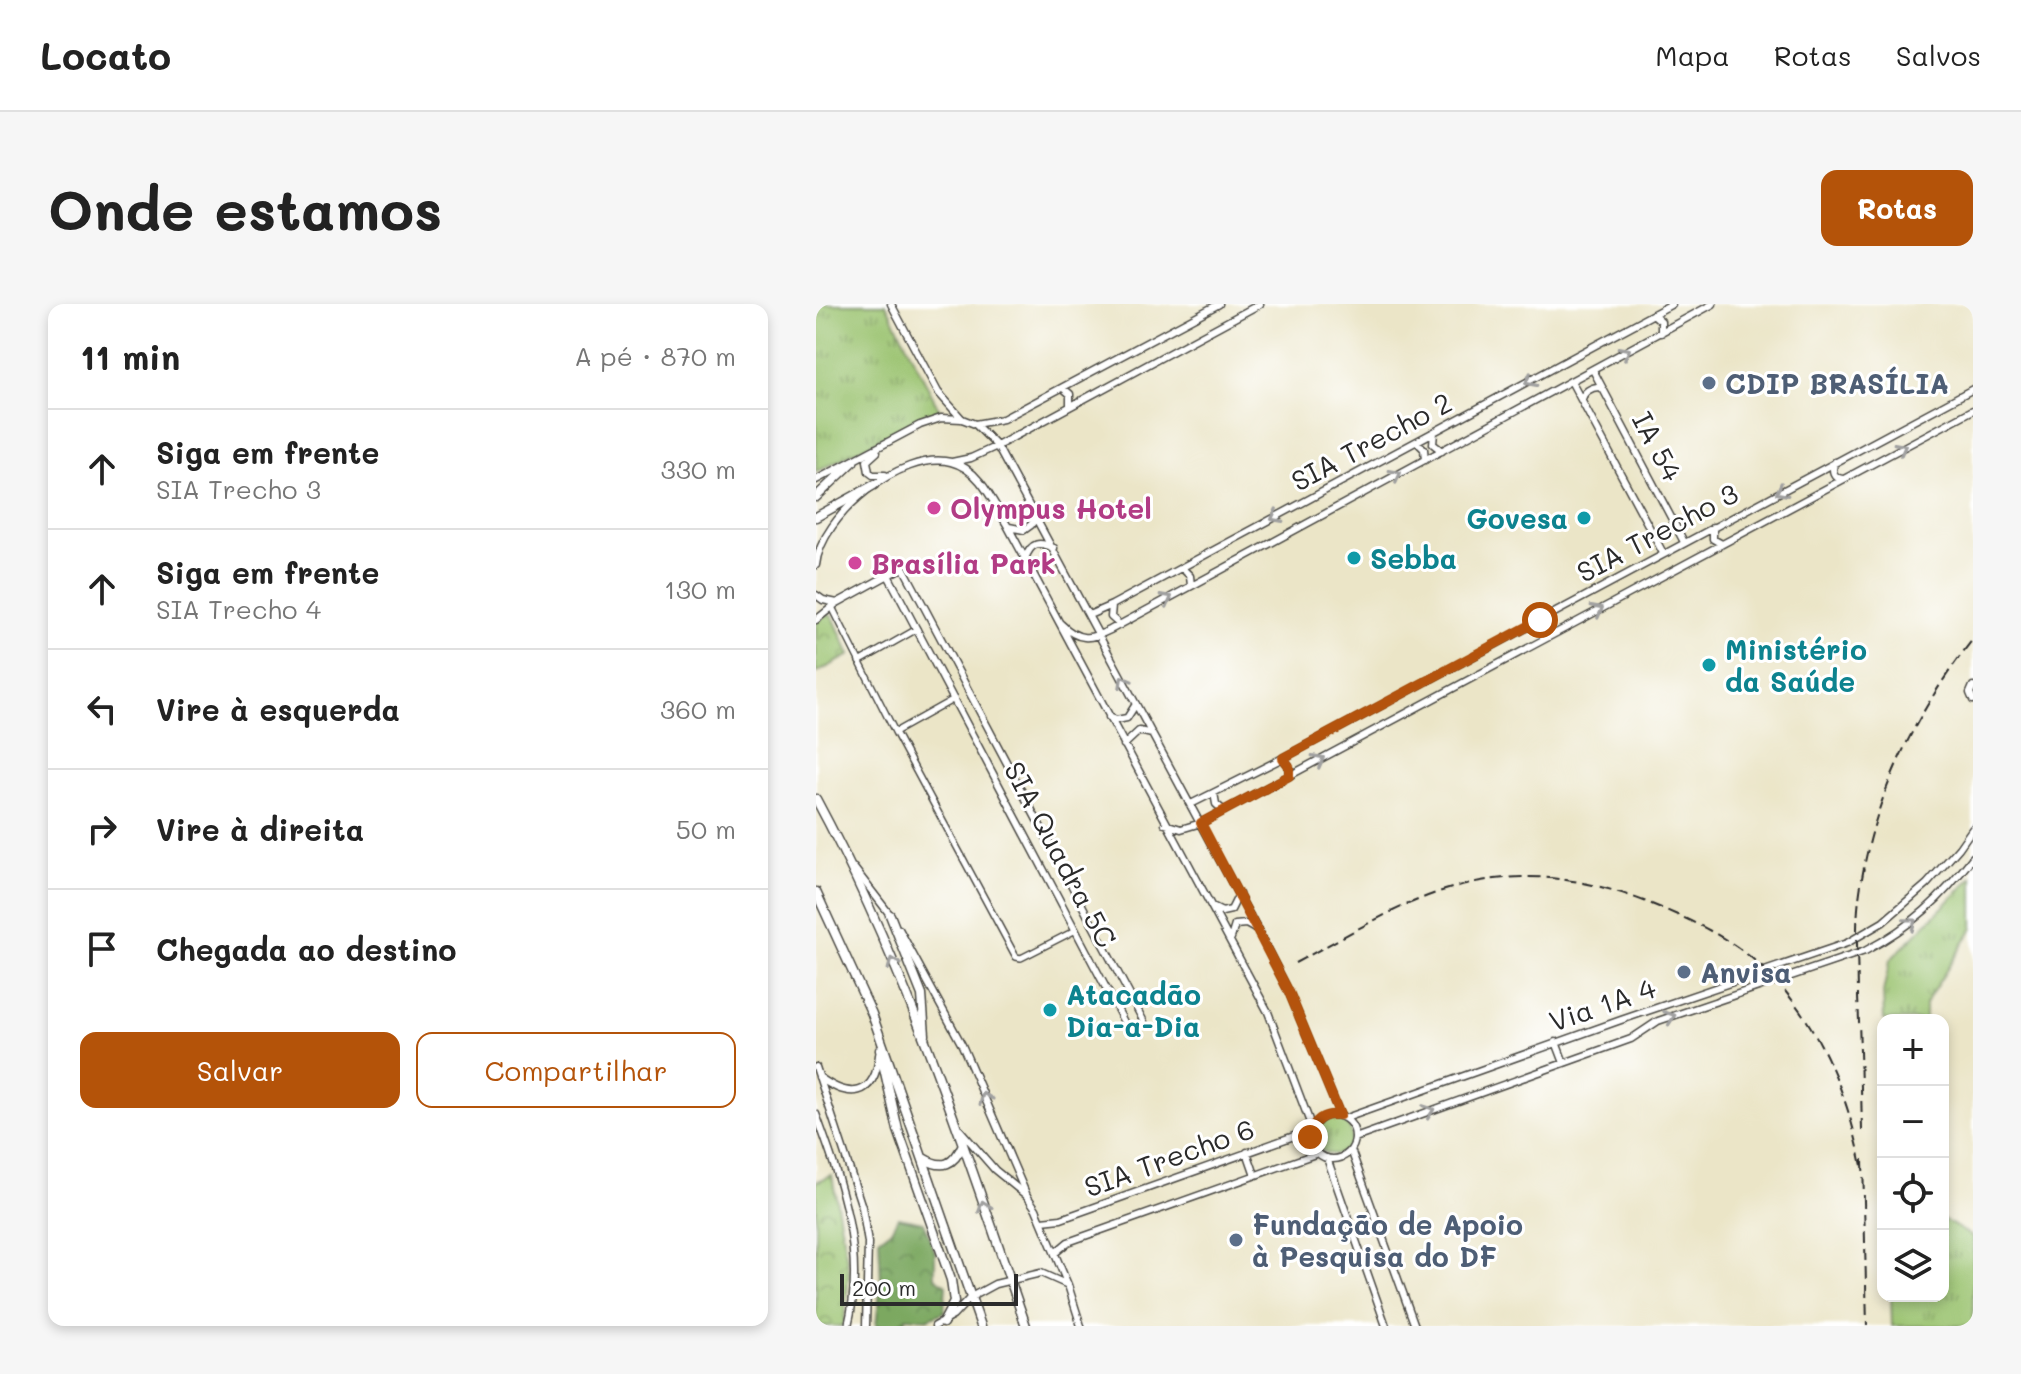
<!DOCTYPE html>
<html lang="pt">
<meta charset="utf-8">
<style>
:root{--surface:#fff;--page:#f6f6f6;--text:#222;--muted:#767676;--line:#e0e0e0;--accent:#b45309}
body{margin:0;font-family:Mali,sans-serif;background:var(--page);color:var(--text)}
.controls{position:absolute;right:24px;bottom:24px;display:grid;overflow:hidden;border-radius:16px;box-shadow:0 4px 12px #0003}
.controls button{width:72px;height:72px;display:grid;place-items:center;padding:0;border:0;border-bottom:2px solid var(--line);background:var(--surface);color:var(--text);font:40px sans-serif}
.scale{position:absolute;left:24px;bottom:20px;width:178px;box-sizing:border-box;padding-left:8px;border:4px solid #2b2b2b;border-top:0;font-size:22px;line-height:28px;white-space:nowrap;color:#2b2b2b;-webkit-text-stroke:6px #fff;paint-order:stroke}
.stop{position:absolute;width:24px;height:24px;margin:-18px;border:6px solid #b45309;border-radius:50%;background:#fff}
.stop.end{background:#b45309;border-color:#fff;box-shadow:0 2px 8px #0008}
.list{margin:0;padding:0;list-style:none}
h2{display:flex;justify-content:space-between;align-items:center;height:104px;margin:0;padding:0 32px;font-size:34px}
h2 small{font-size:26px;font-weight:400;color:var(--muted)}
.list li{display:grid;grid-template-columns:52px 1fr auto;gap:24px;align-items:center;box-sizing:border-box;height:120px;padding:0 32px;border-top:2px solid var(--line)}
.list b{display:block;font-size:30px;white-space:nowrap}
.list p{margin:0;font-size:26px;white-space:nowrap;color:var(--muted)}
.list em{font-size:26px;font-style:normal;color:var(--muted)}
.actions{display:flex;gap:16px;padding:24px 32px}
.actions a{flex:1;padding:18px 0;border:2px solid var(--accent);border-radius:16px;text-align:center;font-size:28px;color:var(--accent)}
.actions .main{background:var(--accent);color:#fff}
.icon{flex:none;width:44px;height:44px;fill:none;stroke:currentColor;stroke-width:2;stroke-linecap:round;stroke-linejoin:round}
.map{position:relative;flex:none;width:1157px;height:1022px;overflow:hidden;border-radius:16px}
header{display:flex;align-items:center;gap:48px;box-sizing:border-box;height:112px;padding:0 40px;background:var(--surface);border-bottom:2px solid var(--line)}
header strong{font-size:38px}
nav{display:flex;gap:44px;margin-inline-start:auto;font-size:28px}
.intro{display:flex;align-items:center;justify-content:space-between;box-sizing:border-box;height:192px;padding:0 48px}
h1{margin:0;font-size:56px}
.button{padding:20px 36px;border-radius:16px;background:var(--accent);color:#fff;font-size:28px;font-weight:700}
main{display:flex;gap:48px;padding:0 48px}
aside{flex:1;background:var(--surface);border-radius:16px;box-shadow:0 4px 12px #0003}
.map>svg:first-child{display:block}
</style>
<header>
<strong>Locato</strong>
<nav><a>Mapa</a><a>Rotas</a><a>Salvos</a></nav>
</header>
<div class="intro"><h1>Onde estamos</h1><a class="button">Rotas</a></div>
<main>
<aside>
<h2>11 min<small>A pé · 870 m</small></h2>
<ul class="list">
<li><svg class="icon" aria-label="ahead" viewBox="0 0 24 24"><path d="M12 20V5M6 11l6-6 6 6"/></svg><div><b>Siga em frente</b><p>SIA Trecho 3</p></div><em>330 m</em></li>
<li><svg class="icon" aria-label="ahead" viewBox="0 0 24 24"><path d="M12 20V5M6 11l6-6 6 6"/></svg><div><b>Siga em frente</b><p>SIA Trecho 4</p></div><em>130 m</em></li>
<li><svg class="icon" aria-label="left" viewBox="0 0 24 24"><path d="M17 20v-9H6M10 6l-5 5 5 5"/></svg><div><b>Vire à esquerda</b></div><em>360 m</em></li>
<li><svg class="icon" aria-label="right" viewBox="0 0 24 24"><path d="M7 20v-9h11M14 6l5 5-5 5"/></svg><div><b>Vire à direita</b></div><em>50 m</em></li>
<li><svg class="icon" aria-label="arrive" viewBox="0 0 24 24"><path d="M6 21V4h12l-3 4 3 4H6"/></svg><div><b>Chegada ao destino</b></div></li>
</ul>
<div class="actions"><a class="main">Salvar</a><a>Compartilhar</a></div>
</aside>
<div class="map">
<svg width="1157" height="1022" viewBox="0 0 1157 1022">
<defs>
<pattern id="grass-tufts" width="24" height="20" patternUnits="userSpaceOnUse" patternTransform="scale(2)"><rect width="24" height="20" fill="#9ac26e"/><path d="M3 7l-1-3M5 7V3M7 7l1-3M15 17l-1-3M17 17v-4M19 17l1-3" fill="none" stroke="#7e9e5b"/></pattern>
<pattern id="forest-crowns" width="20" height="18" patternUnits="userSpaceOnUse" patternTransform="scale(2)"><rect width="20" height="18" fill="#7ba861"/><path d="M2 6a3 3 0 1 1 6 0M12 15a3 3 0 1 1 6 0" fill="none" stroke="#658950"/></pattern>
<pattern id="park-crowns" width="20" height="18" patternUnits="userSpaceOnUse" patternTransform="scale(2)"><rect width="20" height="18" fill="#9ac26e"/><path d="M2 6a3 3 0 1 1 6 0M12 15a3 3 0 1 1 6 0" fill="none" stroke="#7e9e5b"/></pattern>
</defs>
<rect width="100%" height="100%" fill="#fff"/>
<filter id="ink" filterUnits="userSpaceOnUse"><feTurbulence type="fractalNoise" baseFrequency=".0125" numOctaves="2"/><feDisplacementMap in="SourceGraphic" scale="16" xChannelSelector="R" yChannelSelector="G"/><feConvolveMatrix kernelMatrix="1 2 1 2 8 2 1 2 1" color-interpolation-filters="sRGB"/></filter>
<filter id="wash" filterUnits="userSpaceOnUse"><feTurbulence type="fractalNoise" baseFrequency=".006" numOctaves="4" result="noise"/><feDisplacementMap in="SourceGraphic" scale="32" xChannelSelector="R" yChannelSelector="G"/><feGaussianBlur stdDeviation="1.8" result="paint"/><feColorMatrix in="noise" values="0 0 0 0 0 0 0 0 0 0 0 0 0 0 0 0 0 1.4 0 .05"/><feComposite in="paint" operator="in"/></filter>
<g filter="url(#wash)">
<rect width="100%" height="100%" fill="#ebe5c7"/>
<path fill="url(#grass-tufts)" stroke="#62764c" stroke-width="2" d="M0 0H70L124 107 102 115 0 168Z
M1157 573V624L1109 700V716H1068L1067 688 1074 656Z
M499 832a18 18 0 1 1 36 0a18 18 0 1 1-36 0Z
M1127 915 1157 933V1022H1076L1075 992H1127Z"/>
<path fill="url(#forest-crowns)" stroke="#536a46" stroke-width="2" d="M82 913 107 918 119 948V973L130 981 128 1008 111 1015 90 1013 88 1022H60L65 978 63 935 75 926Z"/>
<path fill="url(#park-crowns)" stroke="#62764c" stroke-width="2" d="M12 310 17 313 34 351 0 369V321L3 315Z
M16 871 33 968 28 1019 26 1022H0V878Z"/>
</g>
<g filter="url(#ink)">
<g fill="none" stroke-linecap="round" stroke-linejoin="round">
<g stroke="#484742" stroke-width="8">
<path id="minor" d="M16 303 79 428 200 653 205 654 260 626
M43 358 101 325
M79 428 138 395"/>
</g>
<g stroke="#484742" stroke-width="9">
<path id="tertiary" d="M75 0 122 88 146 115
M777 66 868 238
M755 77 847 249
M766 96C767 88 775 83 783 83L787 85
M836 231H849L859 221
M0 291 7 296 21 299
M0 316 21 299 87 263 328 718 315 726 309 720 72 271
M1157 382 1154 389 1157 396
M38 564 75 612
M83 625 146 741 211 892"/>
</g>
<g stroke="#484742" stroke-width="9">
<path id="secondary" d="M837 10 845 17V29
M247 84 254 90V102
M159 120 187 115 403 0
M618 128 617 140 626 147
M601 138 608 145 609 156
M61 148 51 157 53 168 57 171H69
M136 158 155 154 181 142 444 0
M1019 158C1015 166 1017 174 1027 175
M0 176 104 121 125 114 146 115 159 120 181 142 442 627 473 688 524 811
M193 223 208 226 215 221 221 212
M897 223V235L906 240
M209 255C215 238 223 237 238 244
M0 261C5 212 85 146 135 158 164 165 177 198 191 221L452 708 496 824
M366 264 374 272 375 282
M296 301 295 313 304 321
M273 311 296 301 856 0
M245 320C262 337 274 336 294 326L897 0
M293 413 300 416 311 414 320 400
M308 441 323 427 336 430
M467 454 473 462V472
M398 489 400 500 408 507
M375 500 467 454 1157 85
M349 520 365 525 385 519 1157 106
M398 604 406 608 415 606 423 590
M415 634 419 621 430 620 439 625
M740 738 748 759
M0 763 46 903 52 939 50 1022
M3 773C33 795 59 794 63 751
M0 810C25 878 50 949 32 1022
M495 833a22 22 0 1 1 44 0a22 22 0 1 1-44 0Z
M530 814 805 716 1031 639 1067 618 1111 580 1143 544 1157 524
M144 826 179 866 211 892 220 905 252 981 265 1022
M539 834 815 735 842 717 1049 647C1096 622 1125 595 1157 553
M535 846 599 1022
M431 848 439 871
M511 854 570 1022
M226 917 245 915 495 826
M239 949 252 938 502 849
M119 1022 137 1012 155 993 179 980 225 969 252 981"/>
</g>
<g stroke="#484742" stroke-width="11">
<path id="trunk" d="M0 193 37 158
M0 213 58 181
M0 495C90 662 148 843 210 1022
M0 588 56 710 165 1022
M74 611 106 691 109 731
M64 746 82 826 135 976 138 998 127 1019
M107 854C127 866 138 861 147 840"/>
</g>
<use href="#minor" stroke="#fff" stroke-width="5"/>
<use href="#tertiary" stroke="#fff" stroke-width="6"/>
<use href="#secondary" stroke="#fff" stroke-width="6"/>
<use href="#trunk" stroke="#fff" stroke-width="8"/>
<path stroke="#2b2b2b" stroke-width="2" stroke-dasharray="12 6" stroke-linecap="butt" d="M479 659C542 626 607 583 679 575 734 568 787 580 838 601 872 615 910 632 938 656 1001 709 1032 789 1047 867
M1046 827C1045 782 1044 738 1042 693 1042 660 1039 627 1043 595 1055 497 1097 412 1157 335
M1047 855 1051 1022"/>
</g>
<defs><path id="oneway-chevron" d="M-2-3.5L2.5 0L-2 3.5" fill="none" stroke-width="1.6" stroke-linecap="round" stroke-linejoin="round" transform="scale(2)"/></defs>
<g stroke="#a0a0a0">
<use href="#oneway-chevron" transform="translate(809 48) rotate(-28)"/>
<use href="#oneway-chevron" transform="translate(714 77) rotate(152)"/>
<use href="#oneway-chevron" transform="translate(1085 144) rotate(-28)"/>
<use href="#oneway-chevron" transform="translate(580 171) rotate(-28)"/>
<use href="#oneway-chevron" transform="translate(965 187) rotate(152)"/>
<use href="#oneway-chevron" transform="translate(460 213) rotate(152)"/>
<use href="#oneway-chevron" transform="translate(351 295) rotate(-28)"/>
<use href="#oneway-chevron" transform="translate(782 306) rotate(-28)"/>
<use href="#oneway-chevron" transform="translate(308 377) rotate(-119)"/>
<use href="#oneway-chevron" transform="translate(503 456) rotate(-28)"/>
<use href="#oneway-chevron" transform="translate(1095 619) rotate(-37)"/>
<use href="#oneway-chevron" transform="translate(77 659) rotate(-113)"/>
<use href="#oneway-chevron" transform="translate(854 713) rotate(-19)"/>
<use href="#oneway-chevron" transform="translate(169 794) rotate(-113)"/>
<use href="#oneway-chevron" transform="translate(613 807) rotate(-20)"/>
<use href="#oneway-chevron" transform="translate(168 902) rotate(-109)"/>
</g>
</g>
<g fill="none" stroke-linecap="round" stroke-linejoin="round" filter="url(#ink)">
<path stroke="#b45309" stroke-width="10" d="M494 833C496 816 508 809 524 811L473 688 385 519 473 472V462L467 454 724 316"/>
</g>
<g fill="#5c6f8a" stroke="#fff" stroke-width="3">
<circle cx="893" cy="79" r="8"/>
<circle cx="868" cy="668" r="8"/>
<circle cx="420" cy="936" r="8"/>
</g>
<g fill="#d1479c" stroke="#fff" stroke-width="3">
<circle cx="118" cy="204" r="8"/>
<circle cx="39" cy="259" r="8"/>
</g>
<g fill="#0f9aa8" stroke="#fff" stroke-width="3">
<circle cx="768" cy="214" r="8"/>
<circle cx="538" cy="254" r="8"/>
<circle cx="893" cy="361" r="8"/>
<circle cx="234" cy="706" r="8"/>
</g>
<g text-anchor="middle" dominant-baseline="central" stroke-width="6" stroke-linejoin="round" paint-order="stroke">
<g font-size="28" font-weight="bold" fill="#4e5e75" stroke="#fff" text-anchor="start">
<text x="909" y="79">CDIP BRASÍLIA</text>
<text x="884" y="668">Anvisa</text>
<text x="436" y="920">Fundação de Apoio<tspan x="436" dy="32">à Pesquisa do DF</tspan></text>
</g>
<g font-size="28" fill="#2b2b2b" stroke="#fff">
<text transform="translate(555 137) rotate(-28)">SIA Trecho 2</text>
<text transform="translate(842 142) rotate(62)">IA 54</text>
<text transform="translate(841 228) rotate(-28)">SIA Trecho 3</text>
<text transform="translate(245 550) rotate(62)">SIA Quadra 5C</text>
<text transform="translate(786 700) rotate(-19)">Via 1A 4</text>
<text transform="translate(353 853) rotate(-20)">SIA Trecho 6</text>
</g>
<g font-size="28" font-weight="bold" fill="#b23c85" stroke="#fff" text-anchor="start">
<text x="134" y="204">Olympus Hotel</text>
<text x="55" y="259">Brasília Park</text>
</g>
<g font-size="28" font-weight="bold" fill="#0d838f" stroke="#fff" text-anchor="start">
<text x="752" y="214" text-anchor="end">Govesa</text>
<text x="554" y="254">Sebba</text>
<text x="909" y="345">Ministério<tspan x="909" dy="32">da Saúde</tspan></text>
<text x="250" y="690">Atacadão<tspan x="250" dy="32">Dia-a-Dia</tspan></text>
</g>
</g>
</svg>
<div class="controls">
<button>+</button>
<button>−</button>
<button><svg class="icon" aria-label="locate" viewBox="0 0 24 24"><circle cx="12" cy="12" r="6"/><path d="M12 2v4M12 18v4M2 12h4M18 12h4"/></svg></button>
<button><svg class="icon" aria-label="layers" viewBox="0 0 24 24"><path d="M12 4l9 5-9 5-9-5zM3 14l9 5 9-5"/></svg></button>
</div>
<div class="scale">200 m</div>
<div class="stop" style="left:724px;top:316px"></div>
<div class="stop end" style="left:494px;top:833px"></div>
</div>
</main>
